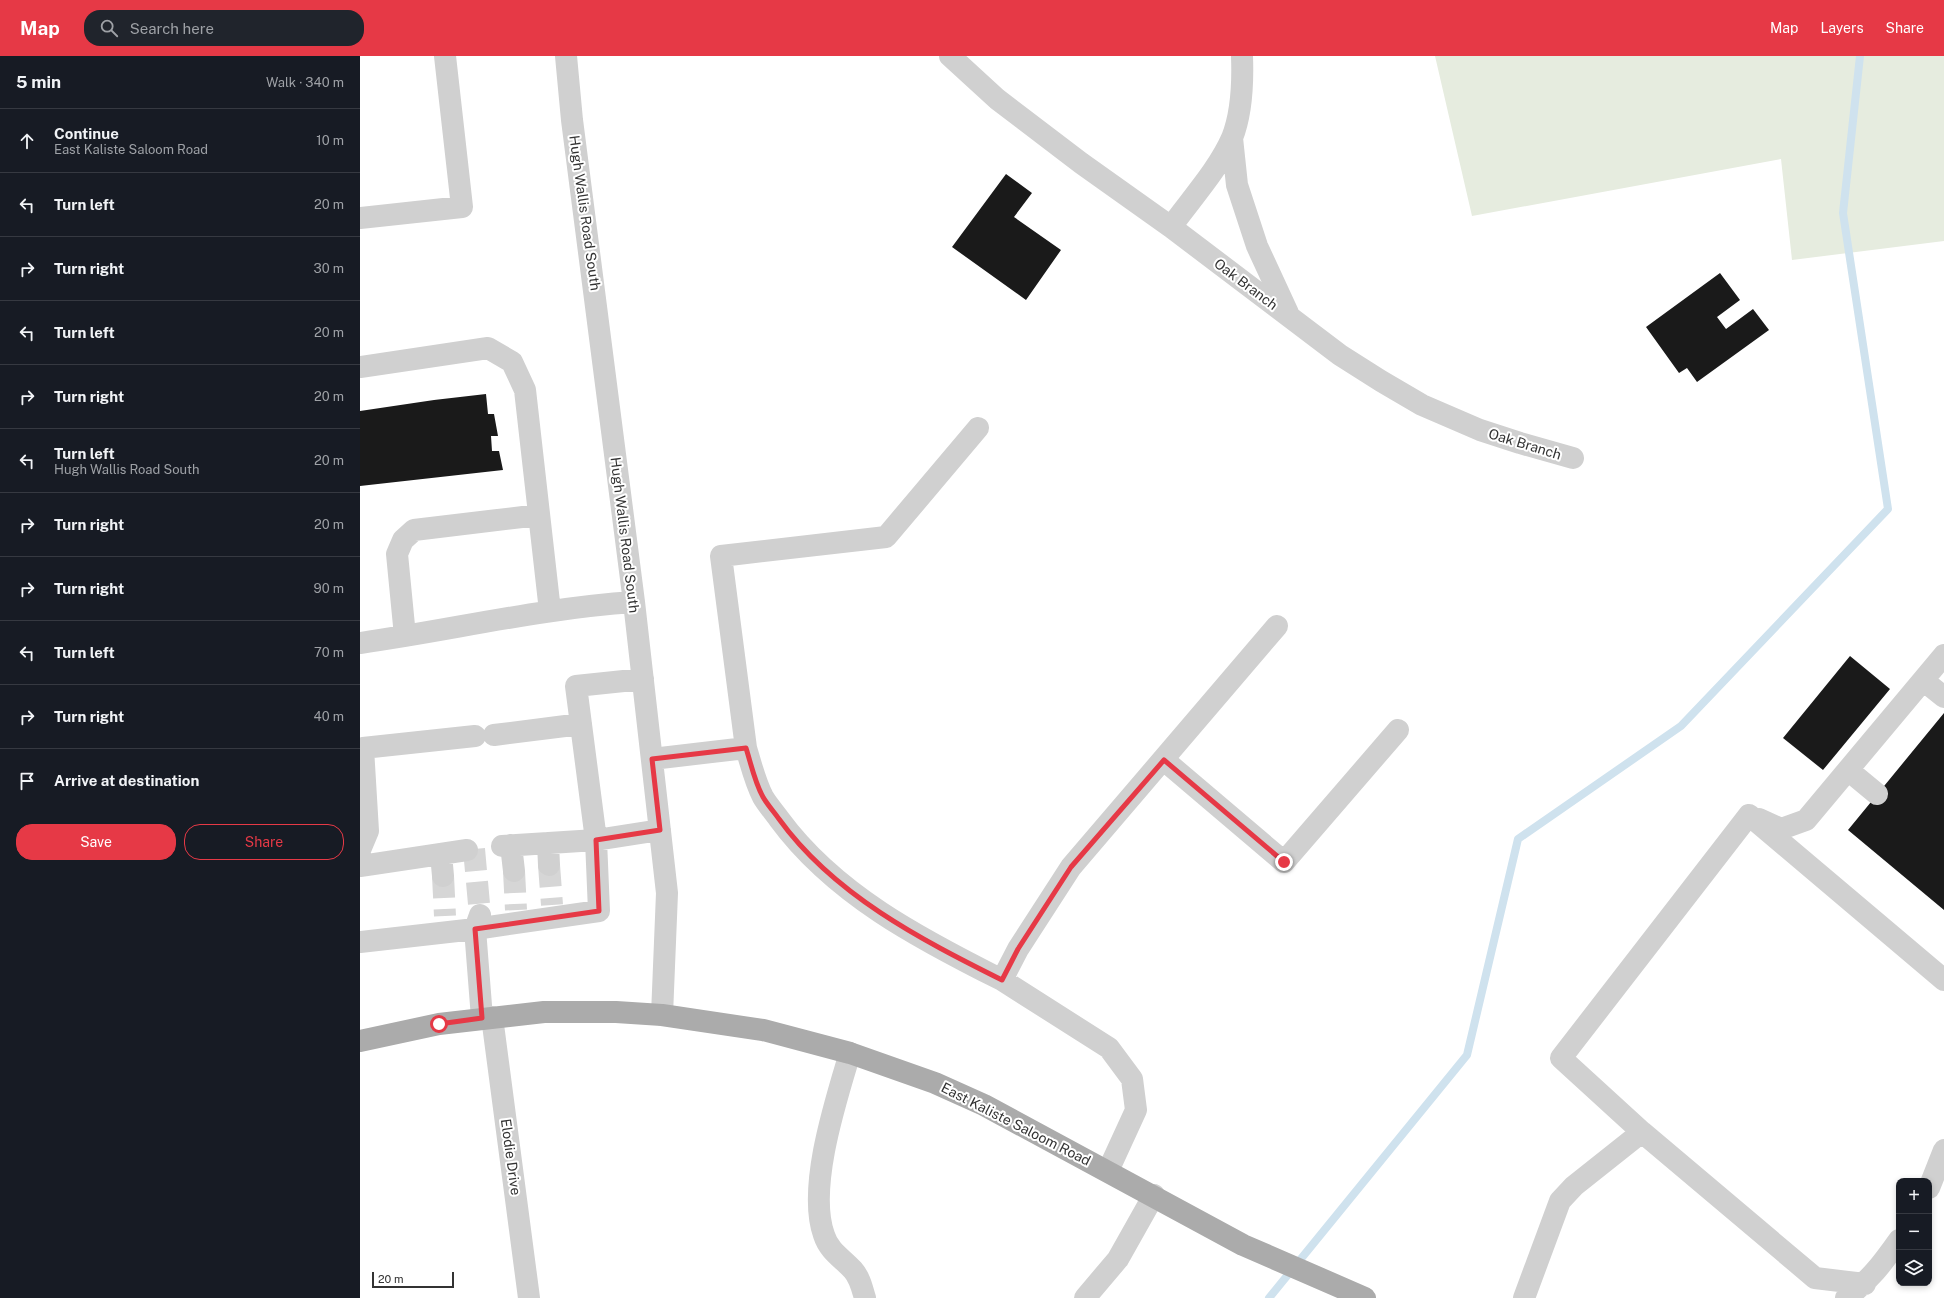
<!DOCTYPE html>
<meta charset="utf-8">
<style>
:root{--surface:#171b24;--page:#20242c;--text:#f1f3f6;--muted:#9ea1a6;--line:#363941;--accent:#e63946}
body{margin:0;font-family:"Public Sans",sans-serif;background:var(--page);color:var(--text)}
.controls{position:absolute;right:12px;bottom:12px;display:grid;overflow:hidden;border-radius:8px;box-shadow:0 2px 6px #0003}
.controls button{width:36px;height:36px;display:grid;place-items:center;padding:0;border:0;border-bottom:1px solid var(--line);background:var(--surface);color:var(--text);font:20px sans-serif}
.scale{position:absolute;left:12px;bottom:10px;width:82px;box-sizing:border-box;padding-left:4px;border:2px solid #333;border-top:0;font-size:11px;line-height:14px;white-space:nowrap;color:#333;-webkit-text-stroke:3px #fff;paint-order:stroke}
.stop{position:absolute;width:12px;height:12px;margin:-9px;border:3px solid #e63946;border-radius:50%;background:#fff}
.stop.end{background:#e63946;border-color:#fff;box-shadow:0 1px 4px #0008}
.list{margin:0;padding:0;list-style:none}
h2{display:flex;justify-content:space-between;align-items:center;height:52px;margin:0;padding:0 16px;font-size:17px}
h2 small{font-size:13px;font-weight:400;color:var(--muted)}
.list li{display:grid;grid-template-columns:26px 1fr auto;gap:12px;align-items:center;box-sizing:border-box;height:64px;padding:0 16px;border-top:1px solid var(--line)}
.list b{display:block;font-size:15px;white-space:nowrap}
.list p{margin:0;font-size:13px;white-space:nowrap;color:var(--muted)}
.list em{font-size:13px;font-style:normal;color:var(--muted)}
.actions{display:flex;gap:8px;padding:12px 16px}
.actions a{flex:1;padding:9px 0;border:1px solid var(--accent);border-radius:16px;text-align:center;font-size:14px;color:var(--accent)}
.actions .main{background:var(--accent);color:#fff}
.icon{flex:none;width:22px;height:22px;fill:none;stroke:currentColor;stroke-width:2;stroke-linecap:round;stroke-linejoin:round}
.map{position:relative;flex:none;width:1584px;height:1242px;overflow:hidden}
header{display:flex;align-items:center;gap:24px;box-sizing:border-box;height:56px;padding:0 20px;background:var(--accent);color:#fff}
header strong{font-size:19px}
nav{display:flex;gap:22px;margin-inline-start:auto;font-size:14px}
.search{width:280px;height:36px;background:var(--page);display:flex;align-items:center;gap:10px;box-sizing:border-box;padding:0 14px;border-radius:16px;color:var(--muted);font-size:15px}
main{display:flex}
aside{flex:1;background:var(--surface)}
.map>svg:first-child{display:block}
</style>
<header>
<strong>Map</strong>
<div class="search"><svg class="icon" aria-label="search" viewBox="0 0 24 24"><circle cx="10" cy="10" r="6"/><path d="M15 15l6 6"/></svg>Search here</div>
<nav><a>Map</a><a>Layers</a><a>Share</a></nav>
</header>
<main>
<aside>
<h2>5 min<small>Walk · 340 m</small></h2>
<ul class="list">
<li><svg class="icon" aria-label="ahead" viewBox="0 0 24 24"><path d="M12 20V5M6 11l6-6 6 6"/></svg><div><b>Continue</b><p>East Kaliste Saloom Road</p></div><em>10 m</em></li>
<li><svg class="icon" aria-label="left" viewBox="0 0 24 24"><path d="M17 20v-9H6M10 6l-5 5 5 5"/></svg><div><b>Turn left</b></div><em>20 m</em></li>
<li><svg class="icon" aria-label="right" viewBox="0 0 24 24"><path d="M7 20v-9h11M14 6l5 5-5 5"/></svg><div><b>Turn right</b></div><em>30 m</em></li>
<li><svg class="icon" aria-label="left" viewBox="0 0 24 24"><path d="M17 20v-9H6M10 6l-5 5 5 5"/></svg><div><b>Turn left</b></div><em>20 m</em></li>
<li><svg class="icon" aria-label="right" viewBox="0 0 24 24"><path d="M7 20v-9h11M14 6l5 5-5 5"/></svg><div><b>Turn right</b></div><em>20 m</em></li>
<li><svg class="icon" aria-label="left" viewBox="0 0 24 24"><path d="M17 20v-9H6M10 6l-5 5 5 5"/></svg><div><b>Turn left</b><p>Hugh Wallis Road South</p></div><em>20 m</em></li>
<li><svg class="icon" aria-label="right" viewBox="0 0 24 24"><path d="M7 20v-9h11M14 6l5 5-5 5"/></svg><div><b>Turn right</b></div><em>20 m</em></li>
<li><svg class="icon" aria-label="right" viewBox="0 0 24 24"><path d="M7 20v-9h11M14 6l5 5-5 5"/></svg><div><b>Turn right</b></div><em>90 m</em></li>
<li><svg class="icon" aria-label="left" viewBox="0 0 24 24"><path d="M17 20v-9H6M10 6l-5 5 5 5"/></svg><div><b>Turn left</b></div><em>70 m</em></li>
<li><svg class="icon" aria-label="right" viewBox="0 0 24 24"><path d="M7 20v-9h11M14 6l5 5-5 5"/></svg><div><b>Turn right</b></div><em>40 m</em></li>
<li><svg class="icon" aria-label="arrive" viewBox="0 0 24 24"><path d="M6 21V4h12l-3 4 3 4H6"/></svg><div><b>Arrive at destination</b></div></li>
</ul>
<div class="actions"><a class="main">Save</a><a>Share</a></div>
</aside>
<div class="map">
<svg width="1584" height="1242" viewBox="0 0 1584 1242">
<rect width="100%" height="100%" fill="#fff"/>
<path fill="#e6ecdf" d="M1075 0H1584V185L1432 204 1421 103 1112 160Z"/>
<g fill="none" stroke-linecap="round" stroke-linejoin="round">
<path stroke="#cfe2ee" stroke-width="8" d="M909 1242 1107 999 1158 783 1321 670 1528 453 1483 157 1500 0"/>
</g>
<path fill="#1a1a1a" d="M646 118 672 137 654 161 701 194 666 244 592 191Z
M1360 217 1380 244 1357 261 1366 273 1393 253 1409 274 1337 326 1327 312 1319 317 1286 271Z
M126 338 128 358H134L138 380H131L132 395H139L143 414 0 430V355L74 344Z
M1490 600 1530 633 1463 714 1423 682Z
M1584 657V854L1488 774Z"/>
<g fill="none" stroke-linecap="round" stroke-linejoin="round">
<path stroke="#d6d6d6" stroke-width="22" stroke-dasharray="22 11" stroke-linecap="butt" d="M114 793 120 859
M189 809 192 849
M154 815 156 854
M83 820 85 860"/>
<path stroke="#d0d0d0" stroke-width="22" d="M206 0 212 64 274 546 307 837 302 959
M590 0 637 43 721 107 811 171 980 299 1021 325 1062 349 1120 374 1160 387 1213 402
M872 82 877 129 897 190 928 257
M0 162 102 151 85 0
M811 171C831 143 858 114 872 82 882 57 883 27 882 0
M0 311 128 292 152 306 165 334 190 555
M45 580 37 498 43 484 54 474 179 459
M0 587C92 574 182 552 274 546
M283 623 216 630 236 784 300 774
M1564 625 1584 641
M134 679 221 668
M386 692C391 708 395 726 403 741 407 748 414 756 419 763 474 838 560 883 642 924L658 893 711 811 917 570
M292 703 386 692 361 500 526 481 618 372
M804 704 924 806 1038 674
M1488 714 1517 738
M1399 763 1421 773 1446 764 1584 599
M188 787 189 809
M151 789 154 815
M0 794 8 775 3 692 115 680
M81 798 83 820
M0 810 107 794
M120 859 115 873 239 855 236 784 142 790
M0 886 115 873 122 962
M642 924 749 992 772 1023 776 1054 748 1115
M132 961 169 1242
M490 997C476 1044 447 1132 464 1179 469 1195 482 1202 493 1214 500 1222 502 1232 505 1242
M1282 1076 1455 1222 1505 1228
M1569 1132 1584 1094
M725 1242 758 1203 794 1139
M1164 1242 1200 1145 1214 1130 1282 1076 1201 1002 1389 759 1584 924
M1486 1242C1510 1224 1522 1208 1539 1184"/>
<path stroke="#ababab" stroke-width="22" d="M0 985 79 968 184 956H256L302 959 403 974 490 997 575 1027 624 1049 883 1189 1005 1242"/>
</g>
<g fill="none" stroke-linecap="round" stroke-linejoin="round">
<path stroke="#e63946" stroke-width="5" d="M79 968 122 962 115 873 239 855 236 784 300 774 292 703 386 692C391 708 395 727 403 741 407 748 414 756 419 763 474 839 560 883 642 924L658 893 711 811 804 704 924 806"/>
</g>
<g text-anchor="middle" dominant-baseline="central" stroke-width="4" stroke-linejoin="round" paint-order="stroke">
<g font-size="14" fill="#333" stroke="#fff">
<text transform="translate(225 157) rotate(82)">Hugh Wallis Road South</text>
<text transform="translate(886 228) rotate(37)">Oak Branch</text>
<text transform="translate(1165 388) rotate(17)">Oak Branch</text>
<text transform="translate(265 479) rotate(83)">Hugh Wallis Road South</text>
<text transform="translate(656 1068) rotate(27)">East Kaliste Saloom Road</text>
<text transform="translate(151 1101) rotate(82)">Elodie Drive</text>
</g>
</g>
</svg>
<div class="controls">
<button>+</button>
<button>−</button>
<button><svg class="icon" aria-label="layers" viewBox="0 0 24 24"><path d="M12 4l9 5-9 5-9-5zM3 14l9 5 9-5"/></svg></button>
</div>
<div class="scale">20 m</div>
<div class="stop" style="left:79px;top:968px"></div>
<div class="stop end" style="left:924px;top:806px"></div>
</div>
</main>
